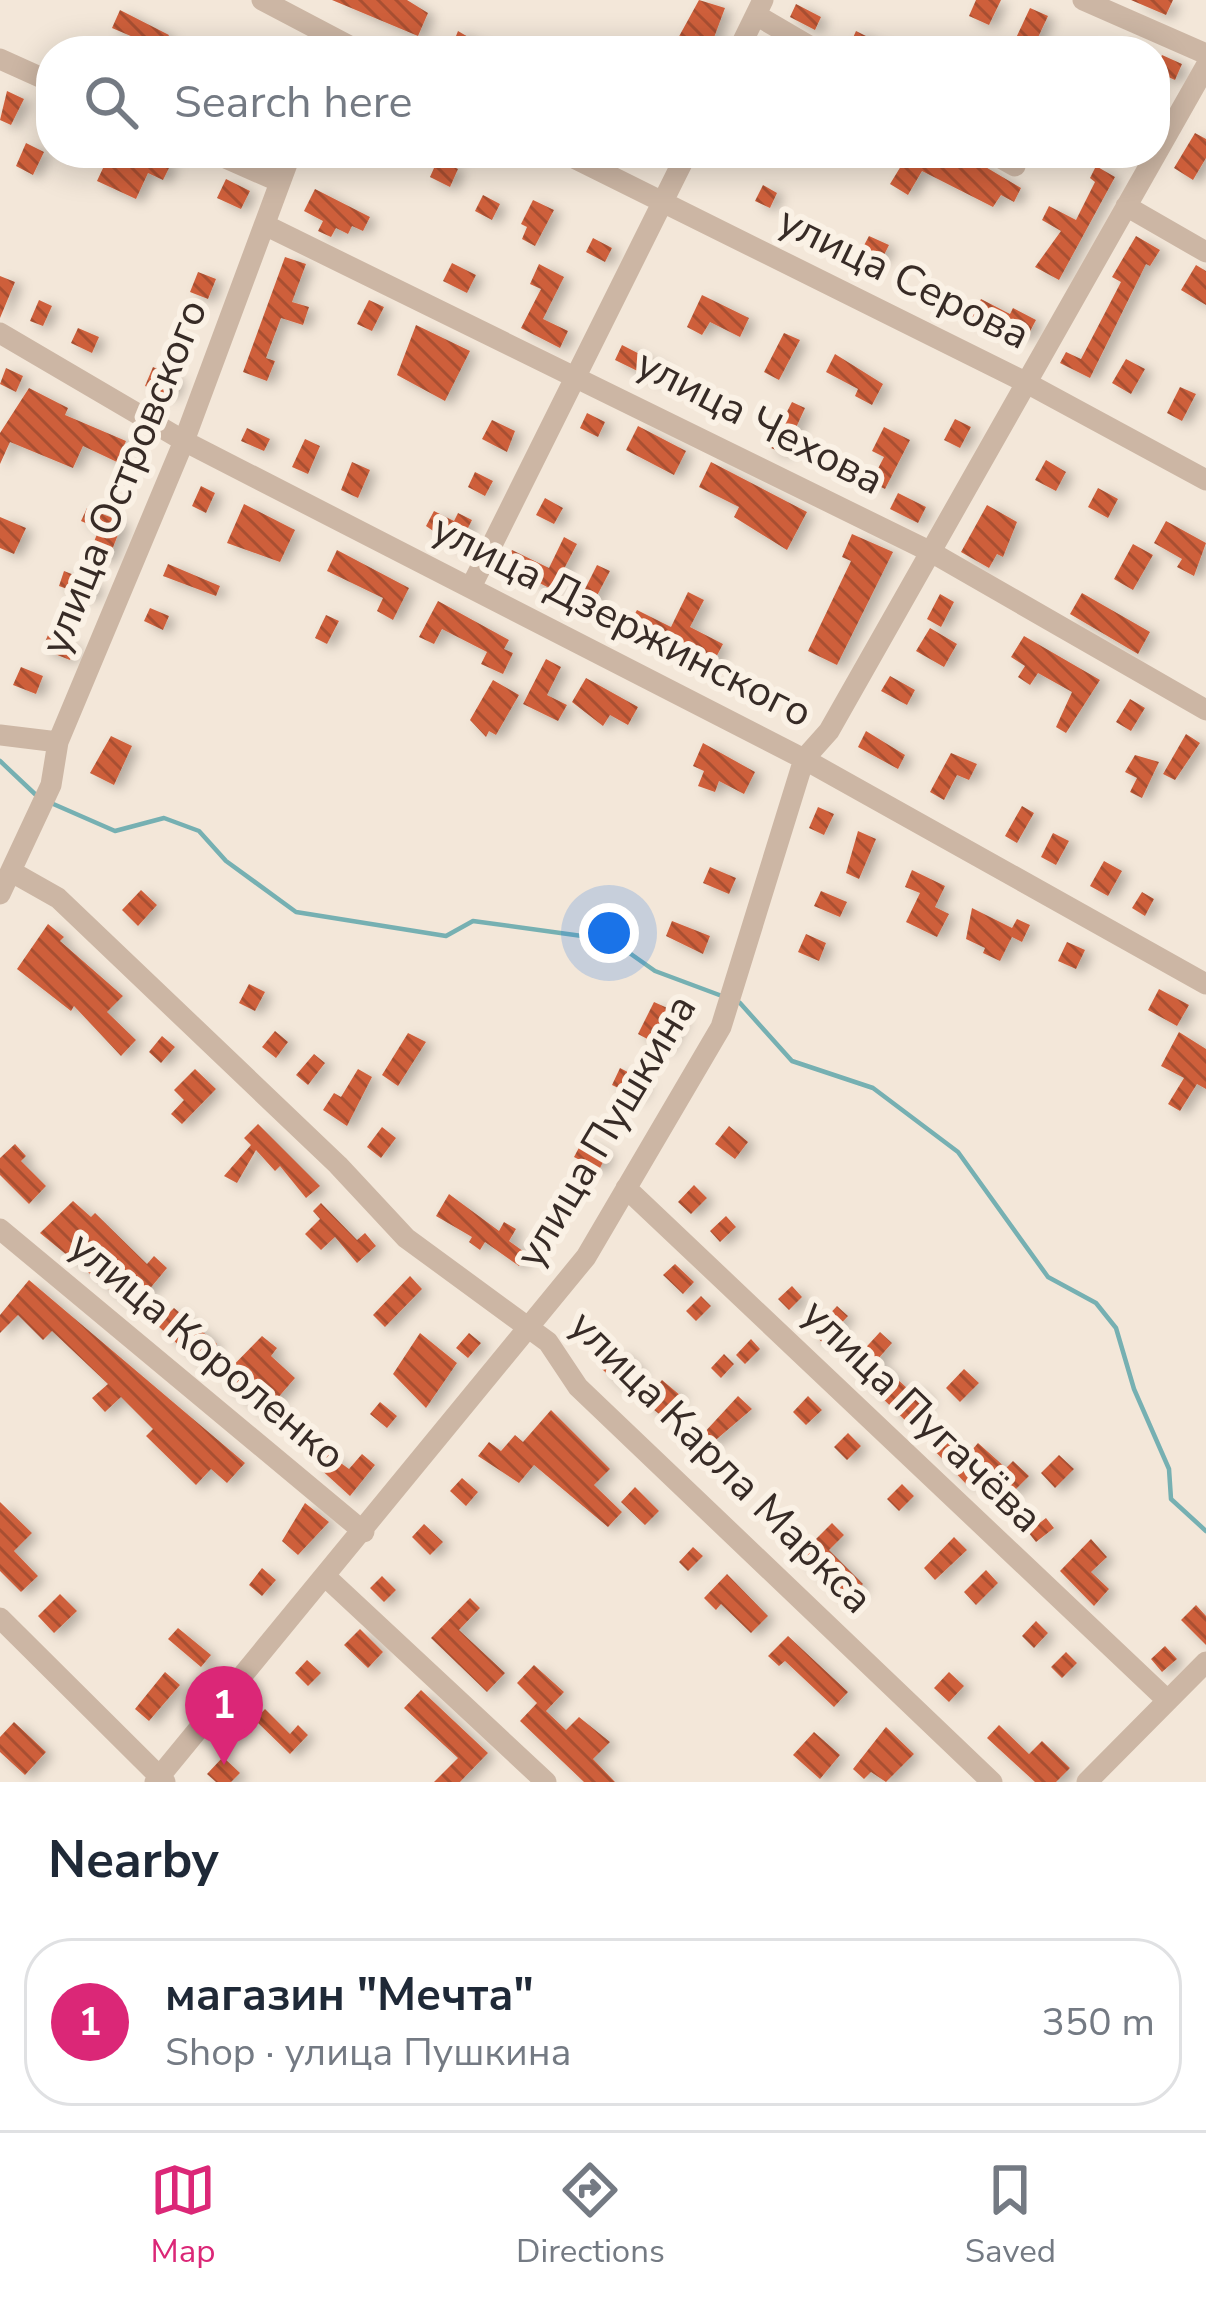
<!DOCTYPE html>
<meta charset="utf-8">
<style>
:root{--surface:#fff;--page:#f2f2f3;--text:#1f2937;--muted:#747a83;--line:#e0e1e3;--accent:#db2777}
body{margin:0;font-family:"Nunito Sans",sans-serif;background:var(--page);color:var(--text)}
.you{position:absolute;left:609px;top:933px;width:42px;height:42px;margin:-30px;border:9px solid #fff;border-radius:50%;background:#1a73e8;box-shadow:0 0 0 18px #1a73e833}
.badge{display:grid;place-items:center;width:78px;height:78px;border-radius:50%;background:var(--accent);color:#fff;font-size:39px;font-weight:700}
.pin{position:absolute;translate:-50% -99px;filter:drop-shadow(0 3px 6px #0008)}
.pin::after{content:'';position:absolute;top:63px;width:42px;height:36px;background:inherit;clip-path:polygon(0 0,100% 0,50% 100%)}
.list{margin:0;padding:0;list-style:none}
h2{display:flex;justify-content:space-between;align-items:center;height:156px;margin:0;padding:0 48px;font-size:51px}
h2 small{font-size:39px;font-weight:400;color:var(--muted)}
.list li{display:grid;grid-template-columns:78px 1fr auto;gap:36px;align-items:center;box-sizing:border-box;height:168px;margin:0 24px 24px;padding:0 24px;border:3px solid var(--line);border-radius:48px}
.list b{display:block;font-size:45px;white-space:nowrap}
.list p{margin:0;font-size:39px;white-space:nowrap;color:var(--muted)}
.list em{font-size:39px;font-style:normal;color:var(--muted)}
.icon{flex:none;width:66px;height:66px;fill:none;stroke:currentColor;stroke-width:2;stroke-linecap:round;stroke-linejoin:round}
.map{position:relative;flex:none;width:1206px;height:1782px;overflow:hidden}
.search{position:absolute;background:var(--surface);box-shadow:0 6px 30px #0003;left:36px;right:36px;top:36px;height:132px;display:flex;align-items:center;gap:30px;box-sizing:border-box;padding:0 42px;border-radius:48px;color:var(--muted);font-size:45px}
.sheet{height:348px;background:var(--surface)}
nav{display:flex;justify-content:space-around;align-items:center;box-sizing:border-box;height:168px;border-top:3px solid var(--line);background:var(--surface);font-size:33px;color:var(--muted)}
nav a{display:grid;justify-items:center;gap:6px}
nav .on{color:var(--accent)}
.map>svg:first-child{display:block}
</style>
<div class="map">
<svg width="1206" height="1782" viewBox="0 0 1206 1782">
<defs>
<pattern id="building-back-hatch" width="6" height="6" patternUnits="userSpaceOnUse" patternTransform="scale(3)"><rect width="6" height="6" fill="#ce5f3b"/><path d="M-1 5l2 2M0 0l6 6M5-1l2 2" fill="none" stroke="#a84f31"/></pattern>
<filter id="shadow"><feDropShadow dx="7" dy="4" stdDeviation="6" flood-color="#0004"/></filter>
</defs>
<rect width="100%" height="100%" fill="#f3e7d9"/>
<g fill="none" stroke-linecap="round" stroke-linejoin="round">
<path stroke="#76b0b2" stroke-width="4.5" d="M0 761 36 795
M51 803 115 831 164 818 199 831 226 861 296 912 446 936 473 921 611 940 655 971 722 996
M740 1003 792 1061 873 1088 958 1152 1048 1277 1096 1303 1116 1328 1134 1389 1169 1469 1171 1499 1206 1531"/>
</g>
<path fill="url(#building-back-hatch)" filter="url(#shadow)" d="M332 0H407L428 13 418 36Z
M699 0 725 8 709 51H671Z
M976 0H1001L989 25 969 16Z
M1131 0H1173L1166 15Z
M796 4 821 17 815 30 790 17Z
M1030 8 1048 16 1034 46 1016 38Z
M120 10 169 35 162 51 145 48 147 43 112 28Z
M458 31 475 41 498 51H450Z
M856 31 896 51H847Z
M1162 55 1182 64 1175 80 1155 71Z
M7 91 24 99 11 125 0 120Z
M1195 133 1206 139V158L1193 180 1174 168Z
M26 143 44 152 33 175 16 166Z
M110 153H148L171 164 163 180 148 173 136 199 97 181Z
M909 153H962L1021 188 1014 202 1001 195 993 207 922 171 908 195 890 184Z
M438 159 458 169 450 187 430 177Z
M1096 166 1115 177 1059 280 1035 267 1061 231 1042 220 1049 206 1076 220 1095 182 1090 178Z
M226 179 250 191 241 209 217 198Z
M763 185 777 193 770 208 755 201Z
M315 189 370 217 363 231 352 226 348 234 336 228 331 237 318 231 323 221 304 211Z
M483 195 500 204 492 220 475 211Z
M533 200 554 210 535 246 522 239 527 227 521 224Z
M869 236 889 245 881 261 861 251Z
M1136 236 1160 250 1150 266 1146 264 1090 378 1060 363 1066 352 1081 359 1121 282 1112 277Z
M593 238 612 248 605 262 586 252Z
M285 257 306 264 292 302 309 307 303 325 281 318 266 358 275 361 267 381 243 372Z
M452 263 476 275 467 293 443 281Z
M539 264 564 277 543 319 568 331 560 348 521 328 541 289 530 284Z
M1196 265 1206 271V305L1181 290Z
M198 272 216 279 208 299 190 292Z
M0 276 15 282 0 318Z
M702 295 749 318 740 337 710 322 702 335 687 327Z
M981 299 1010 314 1013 308 1036 320 1027 337 987 317 983 324 971 317Z
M39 300 52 306 43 326 30 321Z
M369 300 384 307 372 331 357 324Z
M416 325 470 351 445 401 397 375Z
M78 328 99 337 92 353 71 343Z
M784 333 800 340 779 380 764 372Z
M622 345 665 367 658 381 615 360Z
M835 354 883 384 872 405 855 396 858 389 826 372Z
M1126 359 1145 369 1131 394 1112 383Z
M153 367 178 378 171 396 145 386Z
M6 368 23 376 16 392 0 384Z
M1180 387 1196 394 1182 421 1167 413Z
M29 388 68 408 65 415 126 441 117 462 83 446 73 468 10 442 0 464V433Z
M792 402 805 408 784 454 769 447Z
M587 413 605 422 598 437 580 428Z
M955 419 971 427 960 448 944 440Z
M492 420 515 431 507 452 482 439Z
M638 426 686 451 674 475 626 450Z
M884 427 910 440 885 489 871 482 884 457 872 451Z
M247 428 270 439 264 451 241 441Z
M305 439 320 446 308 474 292 467Z
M1046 460 1066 472 1056 491 1035 480Z
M352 462 370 470 358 498 341 490Z
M711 462 807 512 787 550 734 517 739 507 699 487Z
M475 472 493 481 485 496 468 487Z
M201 486 215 493 206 513 192 506Z
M1098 488 1118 499 1108 518 1088 507Z
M898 493 926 507 918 523 890 509Z
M545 498 563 508 554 524 536 515Z
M244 504 295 530 280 562 227 543Z
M987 505 1017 522 1003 557 997 554 989 568 961 552Z
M87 508 123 522 108 560 90 552 99 529 81 521Z
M434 511 454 521 458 513 472 520 458 548 426 526Z
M0 517 26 528 14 554 0 548Z
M1166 521 1206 543 1194 576 1177 567 1182 559 1154 543Z
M852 534 893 552 837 665 808 651 851 561 842 557Z
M564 537 577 544 553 590 505 565 512 550 549 568Z
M1133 544 1153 555 1133 590 1114 579Z
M337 550 409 588 393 620 377 611 383 598 327 571Z
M168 564 220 586 216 596 163 576Z
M597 565 610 571 591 607 579 601Z
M64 571 97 584 92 598 59 586Z
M688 592 704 600 690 627 723 644 712 665 629 625 637 610 671 627Z
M1082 593 1150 632 1138 654 1070 614Z
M940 594 954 602 941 627 927 619Z
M438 601 509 640 504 649 513 653 503 674 481 664 487 652 442 629 434 644 419 637Z
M150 608 169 616 163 630 144 621Z
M326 615 339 621 327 644 315 638Z
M930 628 957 644 944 667 916 651Z
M48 635 75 645 70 660 42 649Z
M1024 636 1100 680 1066 733 1056 727 1072 692 1038 673 1030 685 1018 677 1025 666 1011 657Z
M546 659 561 667 547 695 567 705 558 721 523 704Z
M21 667 43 676 36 694 13 685Z
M890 676 915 690 907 705 881 691Z
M586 678 638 707 628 725 610 715 603 726 572 702Z
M493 680 519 695 496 735 489 731 486 737 470 720Z
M1130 699 1145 708 1131 731 1116 722Z
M866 731 905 755 898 769 858 747Z
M1186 734 1200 743 1175 780 1163 774Z
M111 736 132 746 114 785 90 773Z
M703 743 755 772 744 794 719 781 715 792 698 786 704 771 693 766Z
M951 753 977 764 969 780 957 775 944 800 930 792Z
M1135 755 1159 762 1142 798 1130 792 1137 778 1125 772Z
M1022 806 1034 813 1017 843 1005 836Z
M818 807 834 814 824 835 809 828Z
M858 831 876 839 859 879 846 873Z
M1053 833 1069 841 1056 865 1041 857Z
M1104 861 1122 871 1108 896 1090 886Z
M710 867 736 878 729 894 703 883Z
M912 870 945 886 935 907 949 914 937 937 906 922 920 893 905 887Z
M141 890 157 905 138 926 122 910Z
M821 891 847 902 840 917 814 906Z
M1142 892 1154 899 1145 916 1132 908Z
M972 908 1012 928 1017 919 1030 925 1022 942 1012 937 1000 961 983 953 985 948 966 939Z
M672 921 710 936 703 954 666 936Z
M48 924 64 937 60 941 123 996 107 1012 136 1040 121 1056 74 1006 71 1011 17 969Z
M806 934 826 943 819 961 798 952Z
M1067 942 1085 950 1076 969 1058 961Z
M249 984 265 992 255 1011 239 1003Z
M1159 989 1189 1005 1177 1026 1148 1010Z
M654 1002 683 1015 666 1049 638 1034Z
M275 1031 288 1042 276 1058 262 1047Z
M1179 1032 1206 1049V1089L1197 1084 1180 1111 1168 1104 1184 1078 1161 1066Z
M408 1033 426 1042 398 1086 382 1075Z
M162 1036 175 1047 161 1063 149 1052Z
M314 1054 325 1063 308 1085 296 1075Z
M620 1068 645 1081 637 1097 612 1085Z
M195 1069 216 1089 182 1124 171 1114 184 1100 174 1090Z
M358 1069 372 1077 347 1126 323 1110 334 1093 341 1097Z
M258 1124 320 1186 306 1198 280 1166 275 1171 256 1150 237 1183 224 1176 251 1145 244 1138Z
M729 1126 748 1142 735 1159 715 1144Z
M382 1127 396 1138 381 1158 367 1147Z
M583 1140 608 1152 599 1170 574 1157Z
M15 1144 26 1156 21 1161 46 1186 29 1204 0 1175V1158Z
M694 1185 707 1198 691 1214 678 1202Z
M449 1194 499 1231 504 1222 516 1229 509 1241 527 1254 519 1266 485 1242 480 1250 469 1242 472 1237 436 1216Z
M73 1201 91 1217 95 1213 147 1264 154 1256 167 1268 133 1309 40 1233Z
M321 1203 357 1240 365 1233 376 1246 357 1263 335 1237 321 1250 305 1234 320 1219 313 1211Z
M726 1216 736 1227 720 1242 710 1231Z
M675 1264 694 1282 683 1294 663 1275Z
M410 1276 422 1289 385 1327 373 1315Z
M29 1280 245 1463 227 1483 211 1469 196 1485 146 1436 153 1429 121 1397 105 1412 92 1398 108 1384 52 1331 43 1340 18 1315 0 1333V1315Z
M792 1286 802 1297 789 1310 778 1299Z
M701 1296 711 1306 696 1321 686 1311Z
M837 1306 848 1316 823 1343 812 1333Z
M174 1308 217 1344 199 1364 157 1325Z
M880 1332 892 1343 877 1360 909 1390 914 1385 929 1398 908 1423 849 1366Z
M420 1333 457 1363 426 1408 393 1374Z
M469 1333 481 1343 468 1358 456 1348Z
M262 1336 277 1348 271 1356 295 1378 263 1415 219 1380Z
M751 1339 760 1349 745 1364 736 1355Z
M621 1350 641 1371 623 1389 602 1369Z
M724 1354 734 1364 721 1378 711 1368Z
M964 1369 979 1383 960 1402 946 1388Z
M662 1380 681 1396 663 1417 644 1402Z
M738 1396 752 1409 711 1444 702 1435Z
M808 1396 822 1410 806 1425 793 1412Z
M380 1402 397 1416 387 1428 370 1414Z
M551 1410 610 1469 594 1485 622 1512 608 1527 534 1465 519 1483 478 1456 489 1442 501 1451 515 1435 523 1442Z
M848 1433 861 1446 847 1460 834 1447Z
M943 1435 965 1458 978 1443 1006 1468 1013 1461 1029 1476 1012 1493 986 1467 968 1486 931 1447Z
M327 1453 349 1469 362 1454 375 1465 350 1496 317 1466Z
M1059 1455 1074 1469 1055 1488 1041 1473Z
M462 1478 478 1492 466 1506 450 1491Z
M902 1484 914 1496 899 1511 887 1499Z
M635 1487 659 1511 645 1525 621 1502Z
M0 1502 32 1533 14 1551 38 1576 21 1592 0 1571Z
M305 1503 329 1522 298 1555 282 1541Z
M1046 1518 1054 1528 1036 1542 1028 1532Z
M832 1523 844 1535 829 1550 863 1584 846 1601 798 1557Z
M424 1524 443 1542 430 1555 412 1537Z
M954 1537 967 1550 935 1580 924 1568Z
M1091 1539 1107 1557 1091 1572 1109 1589 1094 1606 1060 1571Z
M693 1547 703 1556 688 1571 679 1562Z
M262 1568 276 1580 262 1596 249 1585Z
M986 1570 998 1583 976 1605 964 1592Z
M727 1574 768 1616 751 1633 721 1604 716 1610 704 1598Z
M382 1576 396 1590 384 1602 370 1588Z
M60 1594 77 1611 54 1633 38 1616Z
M470 1598 480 1608 459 1630 505 1673 487 1692 431 1638Z
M1196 1605 1206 1616V1645L1181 1620Z
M1036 1621 1048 1633 1034 1648 1022 1636Z
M178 1628 211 1655 201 1667 168 1639Z
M360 1629 383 1652 368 1668 344 1645Z
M788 1636 848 1692 834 1707 785 1661 779 1666 768 1656Z
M1165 1646 1177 1659 1162 1672 1151 1659Z
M1066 1652 1077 1663 1062 1678 1051 1667Z
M307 1660 321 1673 308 1686 295 1673Z
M534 1665 564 1692 546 1711 566 1730 579 1717 610 1742 593 1759 615 1782H584L520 1721 537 1703 517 1683Z
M165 1672 180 1685 149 1721 135 1709Z
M949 1672 964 1686 949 1702 934 1688Z
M421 1690 488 1753 460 1782H434L458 1758 404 1708Z
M265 1709 290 1734 298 1725 308 1735 290 1754 255 1720Z
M14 1722 46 1752 25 1775 0 1752V1737Z
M999 1725 1029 1754 1042 1741 1070 1768 1056 1782H1035L987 1738Z
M886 1727 914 1754 886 1782 871 1772 864 1779 853 1769Z
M814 1732 840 1755 820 1779 793 1755Z
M223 1757 240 1773 231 1782H216L207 1774Z"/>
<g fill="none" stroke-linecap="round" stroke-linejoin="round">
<path stroke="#ccb6a4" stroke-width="21" d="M262 0 359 51
M1083 0 1206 54
M756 15 818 51
M738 51 763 0
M0 59 51 82
M214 153 280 182
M564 153 1025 382 1206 480
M992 153 1015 166
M1126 206 1206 252
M267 226 931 552 1206 710
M0 333 184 441 804 759 1206 984
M471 587 687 153
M0 735 58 742
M12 872 58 898 338 1165 406 1238 548 1342 578 1387 992 1782
M0 894 51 785 58 742 184 441 291 153
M626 1188 1166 1699
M0 1229 364 1532
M326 1577 546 1782
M0 1618 165 1782
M155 1782 586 1257 721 1027 804 759 829 731 1206 66
M1087 1782 1206 1662"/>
</g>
<g text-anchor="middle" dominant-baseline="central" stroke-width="12" stroke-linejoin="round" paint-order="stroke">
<g font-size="42" fill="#372b26" stroke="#faf1e5">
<text transform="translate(904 278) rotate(26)">улица Серова</text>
<text transform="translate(760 422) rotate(27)">улица Чехова</text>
<text transform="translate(124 477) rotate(-68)">улица Островского</text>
<text transform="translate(622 621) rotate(27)">улица Дзержинского</text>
<text transform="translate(606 1131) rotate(-59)">улица Пушкина</text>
<text transform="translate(207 1351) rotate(40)">улица Короленко</text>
<text transform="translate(922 1416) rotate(44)">улица Пугачёва</text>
<text transform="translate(721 1462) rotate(45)">улица Карла Маркса</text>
</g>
</g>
</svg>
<div class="you"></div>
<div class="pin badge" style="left:224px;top:1765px">1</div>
<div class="search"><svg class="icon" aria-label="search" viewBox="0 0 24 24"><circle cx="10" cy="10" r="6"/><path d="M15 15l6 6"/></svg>Search here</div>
</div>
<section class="sheet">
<h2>Nearby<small></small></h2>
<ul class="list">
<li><span class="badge">1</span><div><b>магазин &quot;Мечта&quot;</b><p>Shop · улица Пушкина</p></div><em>350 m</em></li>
</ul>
</section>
<nav>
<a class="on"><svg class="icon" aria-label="map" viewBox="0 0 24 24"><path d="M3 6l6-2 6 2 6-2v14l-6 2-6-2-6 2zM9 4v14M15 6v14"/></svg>Map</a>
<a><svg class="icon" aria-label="directions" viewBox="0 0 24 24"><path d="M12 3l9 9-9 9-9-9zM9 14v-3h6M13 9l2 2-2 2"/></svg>Directions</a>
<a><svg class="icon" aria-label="saved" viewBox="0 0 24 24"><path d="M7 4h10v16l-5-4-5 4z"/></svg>Saved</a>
</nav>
